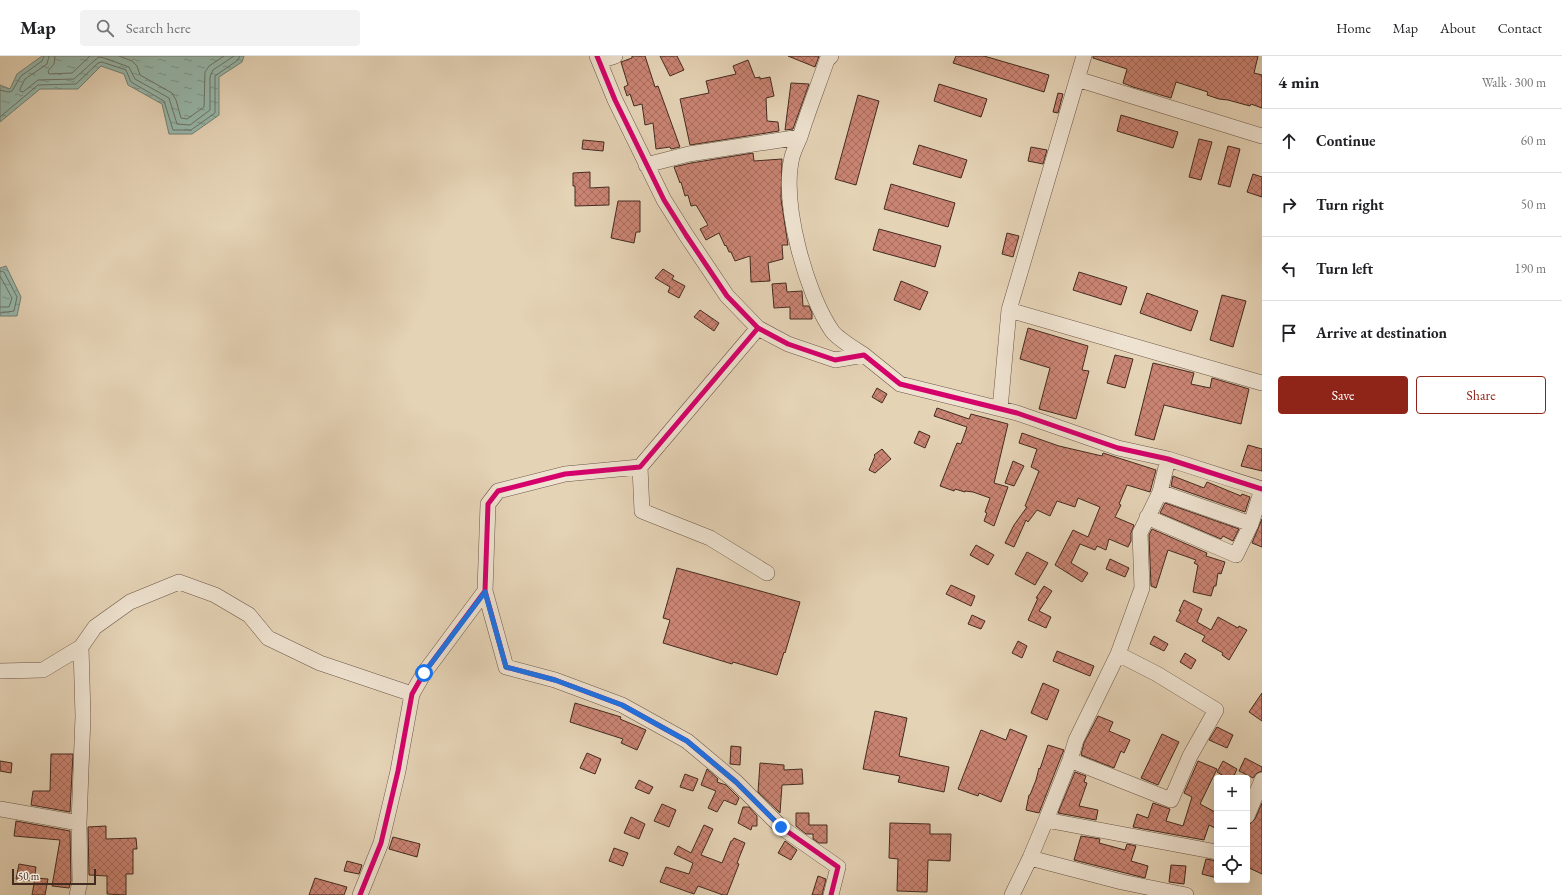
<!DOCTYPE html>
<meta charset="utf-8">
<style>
:root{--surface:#fff;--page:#f2f2f2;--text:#202124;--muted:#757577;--line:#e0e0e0;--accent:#8f2418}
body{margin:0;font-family:"EB Garamond",serif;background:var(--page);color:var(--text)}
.controls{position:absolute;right:12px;bottom:12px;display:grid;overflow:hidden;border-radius:4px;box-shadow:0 4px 16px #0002}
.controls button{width:36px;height:36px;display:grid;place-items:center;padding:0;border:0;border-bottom:1px solid var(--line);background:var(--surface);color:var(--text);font:20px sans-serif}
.scale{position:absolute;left:12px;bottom:10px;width:84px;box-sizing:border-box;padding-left:4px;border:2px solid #442b20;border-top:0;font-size:11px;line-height:14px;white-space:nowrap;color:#442b20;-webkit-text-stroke:3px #eee2d0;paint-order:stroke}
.stop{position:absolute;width:12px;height:12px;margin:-9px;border:3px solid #1a73e8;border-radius:50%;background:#fff}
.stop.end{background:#1a73e8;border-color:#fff;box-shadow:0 1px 4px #0008}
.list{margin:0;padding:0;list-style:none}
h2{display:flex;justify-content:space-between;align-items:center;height:52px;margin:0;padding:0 16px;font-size:17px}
h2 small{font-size:13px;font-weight:400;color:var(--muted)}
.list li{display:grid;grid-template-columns:26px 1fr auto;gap:12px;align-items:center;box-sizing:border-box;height:64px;padding:0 16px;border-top:1px solid var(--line)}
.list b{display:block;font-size:15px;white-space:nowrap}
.list em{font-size:13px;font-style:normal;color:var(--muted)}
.actions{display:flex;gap:8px;padding:12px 16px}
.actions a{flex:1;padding:9px 0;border:1px solid var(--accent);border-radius:4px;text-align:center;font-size:14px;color:var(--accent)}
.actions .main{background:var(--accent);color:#fff}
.icon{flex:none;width:22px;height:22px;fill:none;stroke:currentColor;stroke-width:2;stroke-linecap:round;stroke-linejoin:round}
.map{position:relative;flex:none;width:1262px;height:839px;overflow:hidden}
header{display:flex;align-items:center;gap:24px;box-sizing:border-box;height:56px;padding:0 20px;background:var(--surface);border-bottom:1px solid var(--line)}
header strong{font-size:19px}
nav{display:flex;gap:22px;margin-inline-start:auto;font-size:14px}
.search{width:280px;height:36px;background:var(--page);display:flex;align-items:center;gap:10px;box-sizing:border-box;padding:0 14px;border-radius:4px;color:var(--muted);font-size:15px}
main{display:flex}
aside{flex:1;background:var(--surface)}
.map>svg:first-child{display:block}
</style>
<header>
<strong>Map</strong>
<div class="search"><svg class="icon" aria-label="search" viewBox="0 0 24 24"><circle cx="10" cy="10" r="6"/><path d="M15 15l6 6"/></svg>Search here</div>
<nav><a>Home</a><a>Map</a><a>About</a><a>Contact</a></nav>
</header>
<main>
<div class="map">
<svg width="1262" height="839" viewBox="0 0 1262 839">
<defs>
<pattern id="water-ripples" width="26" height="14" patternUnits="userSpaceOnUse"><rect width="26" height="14" fill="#96b8ac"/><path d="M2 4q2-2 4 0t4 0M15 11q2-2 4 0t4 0" fill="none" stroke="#7c968c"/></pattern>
<pattern id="building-cross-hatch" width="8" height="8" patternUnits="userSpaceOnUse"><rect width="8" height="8" fill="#ca8473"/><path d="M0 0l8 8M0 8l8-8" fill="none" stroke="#a66c5e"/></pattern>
</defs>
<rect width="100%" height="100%" fill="#e5d3b6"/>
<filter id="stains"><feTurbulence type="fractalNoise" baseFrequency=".005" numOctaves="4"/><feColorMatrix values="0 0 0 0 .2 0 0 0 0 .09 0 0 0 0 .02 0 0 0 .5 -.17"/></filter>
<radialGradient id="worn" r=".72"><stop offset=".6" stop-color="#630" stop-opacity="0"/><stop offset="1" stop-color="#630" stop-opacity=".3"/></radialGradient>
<path fill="url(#water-ripples)" stroke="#758074" d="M42 0H244L242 6 219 21V59L192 78H169L162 48 128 29 124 18 101 10 78 33H40L0 66V29L10 33 17 18Z
M6 210 21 241 17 260H0V212Z"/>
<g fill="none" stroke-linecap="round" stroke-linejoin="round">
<path stroke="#6d7266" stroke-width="1" d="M49 0 47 8 25 23 20 33V35L23 36 38 24 74 23 95 4 99 1 104 2 129 11 135 23 169 42 177 68 190 69 210 54V21L213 14 234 0
M55 0 54 8 48 15 49 18 72 17 90 0
M119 0 132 5 137 10 140 19 172 37 176 44 181 62 187 63 204 51 205 16 209 10 224 0
M0 34 8 36 12 35 21 20 42 5 44 0
M0 61 38 29 76 28 98 7 102 6 126 14 131 26 164 45 173 74H191L215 57V20L238 4 240 0
M0 215 4 216 17 241 14 255 0 257
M0 220 12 242 9 251H0"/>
</g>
<path fill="url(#building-cross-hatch)" stroke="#442b20" d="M632 0H645L655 31 658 30 680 91 671 93 670 91 656 93 653 67 645 69 642 48 634 50 630 38 627 40 624 31 628 29 621 6 632 2Z
M660 0H677L684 14 670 20Z
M788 0H819L815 11Z
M956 0H984L1049 19 1044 36 953 7Z
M1093 0H1258L1254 17 1262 19V52L1251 48 1250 50 1228 44 1219 43 1207 39 1208 36 1176 26 1171 42 1133 31 1123 27 1127 13 1093 2Z
M748 4 755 22 760 21V23L770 21 774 40 766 42 767 65 778 66 779 75 690 89 680 43 709 37 706 25 736 18 733 10Z
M791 27 809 28 793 73 785 74Z
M939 28 987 43 981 61 934 45Z
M1058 37 1063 38 1058 57 1053 56Z
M858 39 879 45 856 129 835 123Z
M1121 59 1178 76 1173 92 1117 75Z
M1199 83 1212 86 1201 124 1189 121Z
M583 84 604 86 603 95 582 93Z
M919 89 967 104 961 122 913 108Z
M1228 90 1240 93 1230 131 1218 128Z
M1031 91 1047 94 1043 108 1028 105Z
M753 97 754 105 782 103 781 143 788 189H782L783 203 768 207 770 225 751 226 750 200 735 205 731 196H729L726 189 725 190 719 177 706 184 700 173 708 169 696 149 691 150 688 139 685 140 681 126 680 127 674 111 691 107Z
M590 116V132L609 131V149L575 150V130H573V117Z
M1253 118 1262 121V141L1247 136Z
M891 128 955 147 948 171 884 153Z
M618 145H640V176H636L634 187 611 182Z
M879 173 941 190 935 211 873 194Z
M1007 177 1019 180 1013 201 1002 198Z
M663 213 674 220 672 223 685 230 679 242 668 236 670 231 655 222Z
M1079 216 1127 231 1121 249 1073 234Z
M901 225 928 236 920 254 894 244Z
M786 227 787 236 802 235 803 250H809L812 257V263H790V251L774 252 772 228Z
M1147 237 1198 255 1191 275 1140 257Z
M1222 239 1246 245 1233 291 1210 284Z
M700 254 719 267 714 275 694 261Z
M1028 272 1088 290 1082 314 1089 315 1076 363 1039 353 1050 312 1020 303Z
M1115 299 1133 303 1125 332 1107 327Z
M1153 307 1194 317 1191 328 1210 332 1212 322 1249 333 1241 368 1164 349 1154 384 1135 379Z
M877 332 887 338 882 347 872 341Z
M937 352 969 363 971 358 1008 368 994 427 1008 431 994 470 984 465 987 457 985 456 990 442 973 436 965 435V436L955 433 954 435 940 430 957 387 961 388 967 371 934 360Z
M919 375 930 380 925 392 914 387Z
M1022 377 1059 390 1102 400 1103 397 1156 414 1150 436 1127 429 1119 448 1121 449 1115 461 1134 469 1131 477V485L1128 491 1109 483 1106 494 1097 490 1095 494 1080 488 1071 507 1088 517 1082 526 1055 509 1073 474 1088 481 1100 451 1078 442 1075 451 1057 445 1050 460 1037 454 1028 466 1026 464 1014 491 1005 487 1014 469 1027 451 1025 450 1039 415 1031 411 1037 393 1019 387Z
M1248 389 1262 393V415L1241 410Z
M882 393 891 403 875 417 869 414 875 400 874 399Z
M1013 405 1024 410 1014 430 1005 427Z
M1173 420 1204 432 1207 426 1241 440 1242 438 1250 441 1245 456 1171 430Z
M1165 447 1239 473 1233 485 1223 480 1221 483 1160 457Z
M1262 463V491L1252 487Z
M1152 473 1207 497 1206 500 1225 506 1221 518 1218 517 1216 530H1214L1211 540 1193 536 1198 509 1194 507 1196 504 1168 494 1156 532 1151 530 1149 479Z
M976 489 994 499 988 509 970 499Z
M1027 496 1048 507 1035 529 1015 518Z
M1110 503 1129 512 1125 521 1106 513Z
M677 512 800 546 785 597 784 596 777 619 733 606 732 608 663 587 670 564 663 562Z
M951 529 975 540 971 550 946 538Z
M1044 530 1052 535 1039 555 1051 561 1046 572 1028 564 1038 542H1036Z
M1184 544 1202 553 1197 566 1211 574 1218 561 1238 572 1239 570 1247 574 1229 604 1222 599 1223 597 1202 585 1205 580 1176 565 1181 555H1179Z
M972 559 985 565 981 573 968 568Z
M1154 580 1168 588 1164 595 1150 588Z
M1018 585 1027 590 1022 602 1012 597Z
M1057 595 1094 610 1090 620 1053 605Z
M1185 597 1196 604 1191 613 1180 606Z
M1043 627 1059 634 1047 664 1031 657Z
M1262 637V665L1249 656Z
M575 647 621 661 620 663 646 674 637 694 621 687 623 683 570 666Z
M875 655 907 662 899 700 949 711 944 736 898 726 900 720 863 713Z
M1098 660 1113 666 1109 675 1130 684 1124 697 1121 695 1114 712 1081 699 1084 687Z
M1217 671 1233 679 1227 692 1209 684Z
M1010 673 1027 680 1001 746 979 737 978 740 958 733 981 674 1006 684Z
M1162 678 1179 686 1158 729 1141 722Z
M1048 689 1064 694 1061 701 1039 757 1026 754 1029 739H1030L1036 724 1039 712 1040 713Z
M731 690 741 691 740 709 730 708Z
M587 697 601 703 595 718 580 712Z
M51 698H73L70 756 31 749 33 735H50Z
M1245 702 1262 711V715L1257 717 1253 722 1239 715Z
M0 705 12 707 11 717 0 715Z
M1198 705 1217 713 1200 748 1217 757V773L1209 769 1204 784 1133 771 1137 758 1148 762 1153 747 1170 753 1166 765 1183 770 1192 741 1184 737Z
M1223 705 1237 713 1233 722H1227L1217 716Z
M760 707 784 709V714L802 713 803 728 782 729 780 757 758 736Z
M707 713 718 723 717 726 726 729 739 742 736 749 724 744 717 756 708 752 716 735 701 729Z
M1075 716 1086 720 1084 726 1087 727 1079 750 1098 754 1096 764 1058 757Z
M685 718 698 723 693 735 680 731Z
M639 724 653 731 649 738 635 732Z
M1262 747V818L1247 811V774L1250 768 1255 763Z
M662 748 676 754 669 771 654 765Z
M743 751H749L757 760V770H752L751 774 738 767Z
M796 757H809V769H827V787H819L813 783V778H806L796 770Z
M631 761 645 768 639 783 624 777Z
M16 765 70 775 71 825 69 832 52 830 60 784 14 780Z
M890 767 930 768V778H951L950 805 928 804 927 836 897 835 898 803 889 802Z
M704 769 713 773 701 799 722 807 731 785H732L734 782 745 787 737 807 739 808 727 839H723L698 830 694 838 660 826 666 811 689 818 693 807 674 798 678 790 691 797Z
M106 770V783L136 782 137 793H133V818H126V839L107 838V820L89 819 88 771Z
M1081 780 1100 783 1099 787 1125 794 1127 788 1136 790 1131 805 1148 810 1145 822 1074 804Z
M393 781 420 788 417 801 389 793Z
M785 785 797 794 791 804 778 797Z
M614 792 628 797 623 810 609 805Z
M1206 803 1217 805V822L1202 818Z
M347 805 362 809 359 818 344 815Z
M19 808 36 811 34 825 16 823Z
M1171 809 1186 810 1184 828 1169 826Z
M818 820 826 823 822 839H812Z
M35 822 48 823 45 839H32Z
M315 822 347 831 344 839H309Z"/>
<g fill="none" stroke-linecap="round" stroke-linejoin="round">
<g stroke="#6c5546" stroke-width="16">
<path id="minor" d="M597 0 615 44 664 144 686 179 727 240 758 272 788 288 835 304 864 299 900 328 1017 357 1118 392 1168 403 1262 433
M831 0 827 4C818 30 808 55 800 81 797 88 794 94 792 101 781 147 806 237 832 275 838 283 855 293 864 299
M599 5 615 0
M1077 23 1262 80
M646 109 689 98 800 81
M1009 254 1084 0
M1000 353 1009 254 1262 327
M640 411 642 455 710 482 767 517
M1160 436 1251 468 1262 433
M1147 461 1236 499 1251 468
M485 535 506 611 555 624 622 649 687 685 736 726 781 771 838 811 831 839
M0 615 43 614 81 591 95 571 130 546 179 526 215 539 249 559 268 582 320 607 412 638
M1070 704 1171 744 1190 700 1216 654 1157 618 1118 598
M0 753 79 767 80 826 77 839
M1247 760 1262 724
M1046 764 1217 796
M79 767 83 660 81 591
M1030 802 1122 826 1186 839
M360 839 381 787 398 715 412 638 424 617 485 535 488 448 498 435 565 418 640 411 758 272
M1012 839 1030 802 1046 764 1070 704 1076 684 1118 598 1142 532 1140 477 1160 436 1168 403"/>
</g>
<use href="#minor" stroke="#eee2d0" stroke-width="15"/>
<g stroke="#eee2d0" stroke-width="8">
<path id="cycleway" d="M597 0 615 44 664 144 686 179 727 240 758 272 788 288 835 304 864 299 900 328 1017 357 1118 392 1168 403 1262 433
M485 535 506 611 555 624 622 649 687 685 736 726 781 771 838 811 831 839
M360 839 381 787 398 715 412 638 424 617 485 535 488 448 498 435 565 418 640 411 758 272"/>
</g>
<use href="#cycleway" stroke="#d6006c" stroke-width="5"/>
</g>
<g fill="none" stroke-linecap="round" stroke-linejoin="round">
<path stroke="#1a73e8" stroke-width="5" d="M424 617 485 536 506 611 555 624 622 649 687 685 736 726 781 771"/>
</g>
<rect width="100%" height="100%" filter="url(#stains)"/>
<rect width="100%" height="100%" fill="url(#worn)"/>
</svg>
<div class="controls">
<button>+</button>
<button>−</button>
<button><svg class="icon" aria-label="locate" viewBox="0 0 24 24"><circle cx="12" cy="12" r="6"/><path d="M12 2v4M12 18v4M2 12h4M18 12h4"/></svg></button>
</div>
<div class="scale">50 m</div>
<div class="stop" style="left:424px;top:617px"></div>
<div class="stop end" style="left:781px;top:771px"></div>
</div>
<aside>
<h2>4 min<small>Walk · 300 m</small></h2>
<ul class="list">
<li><svg class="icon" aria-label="ahead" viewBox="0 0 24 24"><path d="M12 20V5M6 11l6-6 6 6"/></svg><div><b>Continue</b></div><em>60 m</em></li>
<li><svg class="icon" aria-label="right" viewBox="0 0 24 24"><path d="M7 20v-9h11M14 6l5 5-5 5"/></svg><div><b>Turn right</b></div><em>50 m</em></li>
<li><svg class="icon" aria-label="left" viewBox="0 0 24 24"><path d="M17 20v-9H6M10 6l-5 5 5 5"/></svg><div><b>Turn left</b></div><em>190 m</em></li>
<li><svg class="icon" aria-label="arrive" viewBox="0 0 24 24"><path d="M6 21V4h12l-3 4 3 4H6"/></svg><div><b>Arrive at destination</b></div></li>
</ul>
<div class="actions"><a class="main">Save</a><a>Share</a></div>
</aside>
</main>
